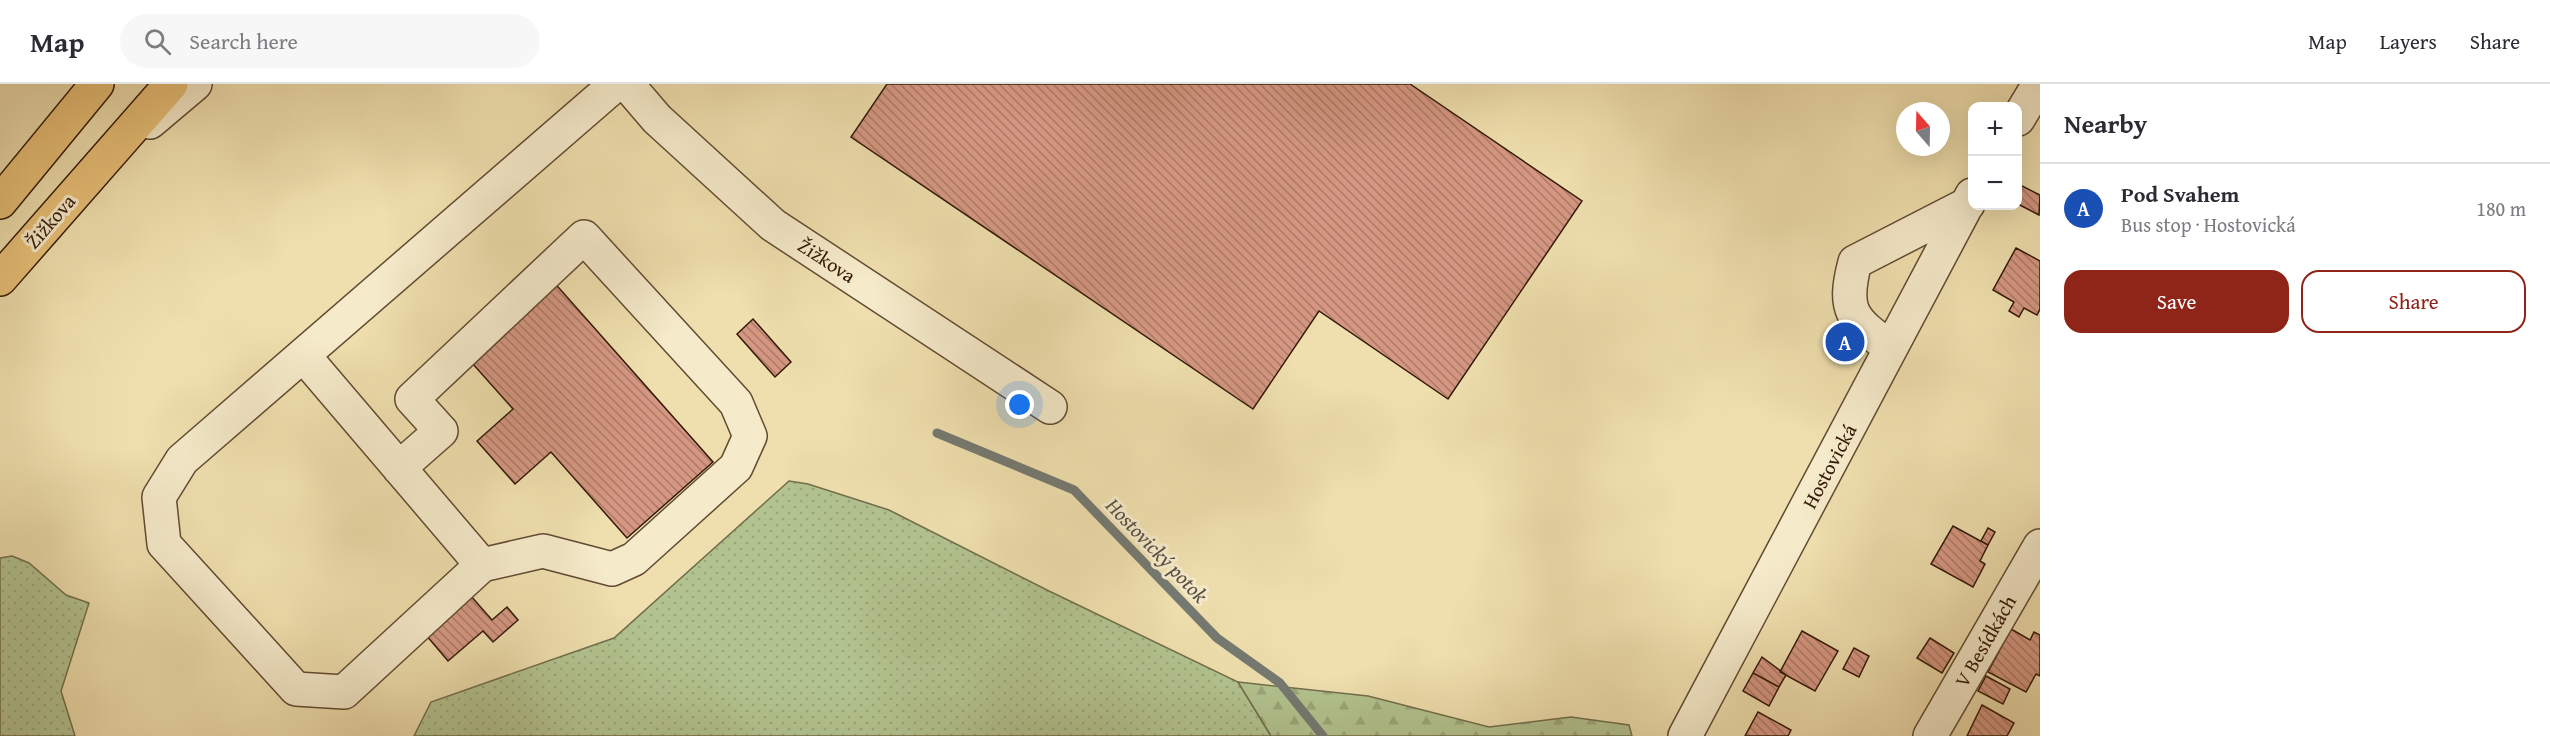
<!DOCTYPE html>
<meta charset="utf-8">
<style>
:root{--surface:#fff;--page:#f7f7f7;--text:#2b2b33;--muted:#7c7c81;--line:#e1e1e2;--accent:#8f2418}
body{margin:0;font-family:"Gentium Book Plus",serif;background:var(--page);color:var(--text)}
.controls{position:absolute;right:18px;top:18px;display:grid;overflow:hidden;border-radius:12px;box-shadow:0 6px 24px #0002}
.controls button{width:54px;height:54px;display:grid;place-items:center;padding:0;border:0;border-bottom:2px solid var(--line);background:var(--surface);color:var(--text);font:30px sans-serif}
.compass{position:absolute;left:1896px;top:18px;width:54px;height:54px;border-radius:50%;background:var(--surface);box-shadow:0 6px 24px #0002;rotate:340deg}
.you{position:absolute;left:1020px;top:321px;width:21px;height:21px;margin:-15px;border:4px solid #fff;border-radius:50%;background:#1a73e8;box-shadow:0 0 0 9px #1a73e833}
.badge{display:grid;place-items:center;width:39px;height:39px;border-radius:50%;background:var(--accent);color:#fff;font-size:20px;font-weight:700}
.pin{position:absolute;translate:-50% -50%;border:3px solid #fff;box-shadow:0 2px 6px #0006}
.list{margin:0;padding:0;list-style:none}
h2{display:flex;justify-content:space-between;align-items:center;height:78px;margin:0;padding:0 24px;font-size:26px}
h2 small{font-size:20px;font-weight:400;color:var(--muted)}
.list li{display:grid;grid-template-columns:39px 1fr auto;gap:18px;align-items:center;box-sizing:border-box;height:90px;padding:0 24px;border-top:2px solid var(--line)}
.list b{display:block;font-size:22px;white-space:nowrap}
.list p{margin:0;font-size:20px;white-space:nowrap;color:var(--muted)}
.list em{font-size:20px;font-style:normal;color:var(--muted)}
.actions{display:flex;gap:12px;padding:18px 24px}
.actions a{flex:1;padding:14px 0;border:2px solid var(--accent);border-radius:18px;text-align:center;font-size:21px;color:var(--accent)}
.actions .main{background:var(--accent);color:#fff}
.icon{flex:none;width:33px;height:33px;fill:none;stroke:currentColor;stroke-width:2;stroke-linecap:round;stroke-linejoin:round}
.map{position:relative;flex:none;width:2040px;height:652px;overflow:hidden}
header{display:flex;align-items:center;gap:36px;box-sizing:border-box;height:84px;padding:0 30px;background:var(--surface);border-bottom:2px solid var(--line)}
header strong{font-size:28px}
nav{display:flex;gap:33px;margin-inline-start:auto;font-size:21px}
.search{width:420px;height:54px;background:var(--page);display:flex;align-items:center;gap:15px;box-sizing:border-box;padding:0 21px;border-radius:33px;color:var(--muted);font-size:22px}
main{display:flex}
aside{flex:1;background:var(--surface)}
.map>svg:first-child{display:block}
</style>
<header>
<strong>Map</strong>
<div class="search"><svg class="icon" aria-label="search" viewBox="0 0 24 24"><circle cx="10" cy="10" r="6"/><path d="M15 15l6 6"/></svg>Search here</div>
<nav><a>Map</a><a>Layers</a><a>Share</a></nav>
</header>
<main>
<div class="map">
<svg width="2040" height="652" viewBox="0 0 2040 652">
<defs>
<pattern id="grass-dots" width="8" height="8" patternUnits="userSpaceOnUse" patternTransform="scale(1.5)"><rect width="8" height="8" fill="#b2c38f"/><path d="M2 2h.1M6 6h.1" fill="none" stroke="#9aa77a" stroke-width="1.8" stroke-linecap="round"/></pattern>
<pattern id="forest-firs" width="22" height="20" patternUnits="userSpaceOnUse" patternTransform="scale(1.5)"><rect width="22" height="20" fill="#b2c38f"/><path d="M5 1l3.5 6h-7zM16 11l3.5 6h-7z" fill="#9aa77a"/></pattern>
<pattern id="building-back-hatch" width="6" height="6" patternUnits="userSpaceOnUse" patternTransform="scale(1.5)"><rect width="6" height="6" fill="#d59782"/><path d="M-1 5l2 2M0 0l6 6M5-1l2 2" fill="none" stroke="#ad7a68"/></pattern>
</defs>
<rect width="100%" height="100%" fill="#efdfae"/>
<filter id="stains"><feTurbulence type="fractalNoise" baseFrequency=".00333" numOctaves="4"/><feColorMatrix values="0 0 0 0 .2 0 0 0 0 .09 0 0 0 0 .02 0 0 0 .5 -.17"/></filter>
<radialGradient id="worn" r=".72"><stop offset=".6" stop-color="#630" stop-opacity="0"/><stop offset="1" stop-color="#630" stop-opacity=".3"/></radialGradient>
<path fill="url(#grass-dots)" stroke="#726e4c" stroke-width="1.5" d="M789 397 808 400 889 426 1049 507 1238 598 1271 652H414L431 618 614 554Z
M12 472 29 479 66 511 89 519 61 607 75 652H0V474Z"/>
<path fill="url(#forest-firs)" stroke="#726e4c" stroke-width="1.5" d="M1238 598 1368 612 1489 643 1571 633 1629 641 1632 652H1271Z"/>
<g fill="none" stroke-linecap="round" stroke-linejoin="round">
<path stroke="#747971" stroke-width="9" d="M937 349 1074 406 1217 554 1280 599 1323 652"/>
</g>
<path fill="url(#building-back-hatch)" stroke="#331908" stroke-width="1.5" d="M887 0H1410L1582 117 1448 315 1319 227 1253 325 851 53Z
M2020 101 2040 111 2039 131 2018 120Z
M2016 164 2040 177V225L2037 231 2024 224 2019 233 2009 227 2014 218 1993 206Z
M551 195 713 378 627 454 551 368 515 400 477 357 513 325 465 271Z
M753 235 791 278 775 293 737 250Z
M1953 442 1988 461 1980 477 1985 480 1973 503 1931 480Z
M1988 444 1995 448 1988 461 1981 457Z
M470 511 492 536 507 523 518 536 493 558 483 547 448 577 426 551Z
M2011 545 2030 556 2034 548 2040 551V592L2036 590 2026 608 1988 588Z
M1802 547 1838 567 1815 607 1780 588Z
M1930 554 1954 569 1942 589 1917 574Z
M1854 564 1869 572 1859 593 1843 585Z
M1762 573 1786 591 1779 603 1753 589Z
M1753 589 1779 603 1769 622 1743 607Z
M1986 592 2010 605 2003 620 1978 607Z
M1982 621 2014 639 2007 652H1967Z
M1758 628 1791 646 1788 652H1745Z"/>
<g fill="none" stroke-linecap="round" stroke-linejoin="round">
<g stroke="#624a32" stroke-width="36">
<path id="minor" d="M627 0 657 35 773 141 1050 323
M2018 35 2039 0
M150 38 195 0
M1891 264C1852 236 1842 227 1855 178L1968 120
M303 271 482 481 344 608 296 605 164 460 159 413 182 376 616 0
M399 384 441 347 412 315 584 153 736 319 750 352 736 383 634 475 612 485 543 467 482 481
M1685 652 1972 111
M1930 652 2040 462"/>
</g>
<g stroke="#331908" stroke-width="36">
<path id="major" d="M0 118 97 0
M0 195 171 0"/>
</g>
<use href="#minor" stroke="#f5eaca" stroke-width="33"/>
<use href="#major" stroke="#e8c077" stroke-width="33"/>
</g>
<g text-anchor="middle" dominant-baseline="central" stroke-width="6" stroke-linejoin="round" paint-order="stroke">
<g font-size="20" fill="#331908" stroke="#f5eaca">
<text transform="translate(50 137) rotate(-49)">Žižkova</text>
<text transform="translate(827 176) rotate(33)">Žižkova</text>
<text transform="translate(1829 382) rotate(-62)">Hostovická</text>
<text transform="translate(1985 557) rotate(-60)">V Besídkách</text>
</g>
<g font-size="21" font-style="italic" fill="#595145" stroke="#f5eaca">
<text transform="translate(1157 466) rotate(46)">Hostovický potok</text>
</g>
</g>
<rect width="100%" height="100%" filter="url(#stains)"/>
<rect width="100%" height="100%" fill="url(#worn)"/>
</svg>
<div class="controls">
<button>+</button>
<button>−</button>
</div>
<svg class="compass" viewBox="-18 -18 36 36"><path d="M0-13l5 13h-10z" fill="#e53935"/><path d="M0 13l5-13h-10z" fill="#7c7c81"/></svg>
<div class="you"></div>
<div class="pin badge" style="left:1845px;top:258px;background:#1a4fb4">A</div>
</div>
<aside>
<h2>Nearby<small></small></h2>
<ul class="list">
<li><span class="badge" style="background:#1a4fb4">A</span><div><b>Pod Svahem</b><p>Bus stop · Hostovická</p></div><em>180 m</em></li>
</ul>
<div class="actions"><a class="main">Save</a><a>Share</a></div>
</aside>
</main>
